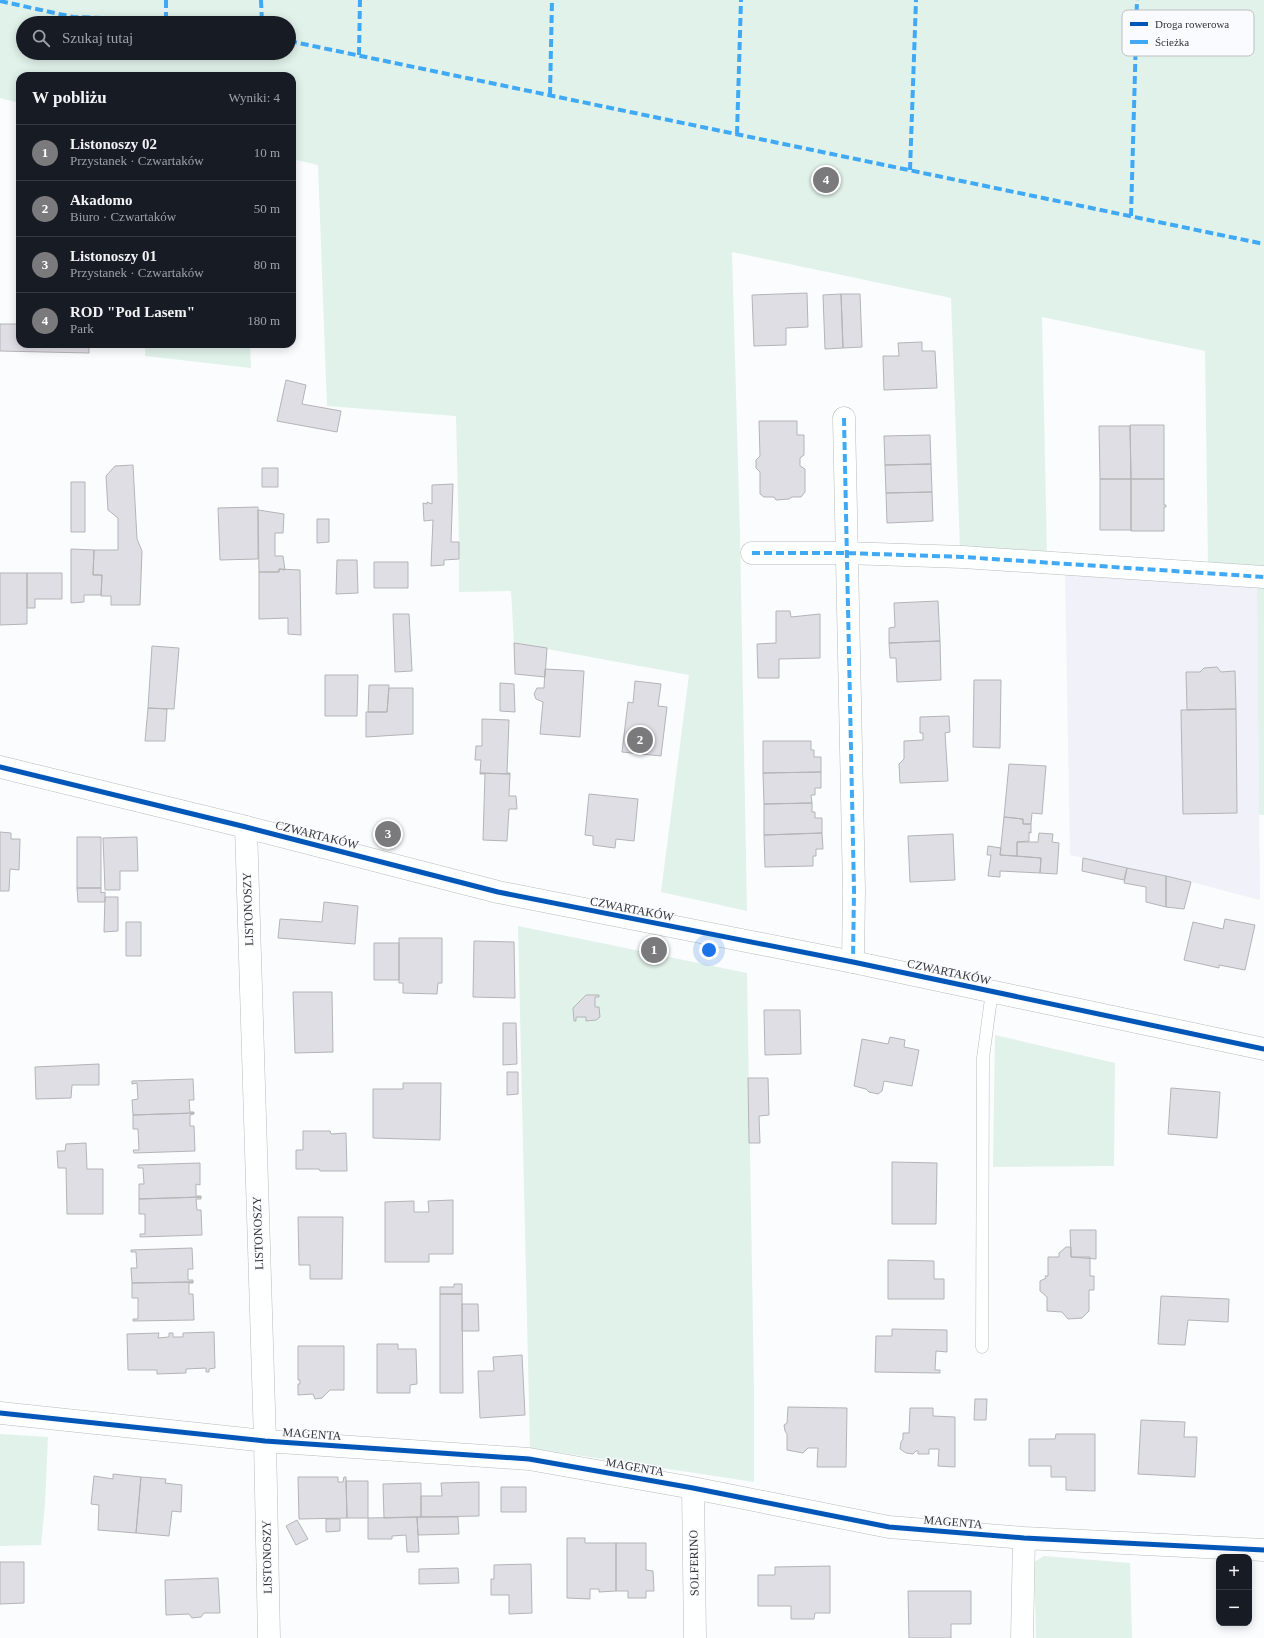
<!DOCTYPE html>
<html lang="pl">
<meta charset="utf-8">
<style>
:root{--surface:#171b24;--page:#242831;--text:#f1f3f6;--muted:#9ea1a6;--line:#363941;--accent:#7a7a7c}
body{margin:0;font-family:Georgia,serif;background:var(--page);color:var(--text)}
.controls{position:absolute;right:12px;bottom:12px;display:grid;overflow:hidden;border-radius:8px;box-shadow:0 2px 10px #0003}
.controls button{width:36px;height:36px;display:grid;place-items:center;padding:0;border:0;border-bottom:1px solid var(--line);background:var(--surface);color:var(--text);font:20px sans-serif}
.you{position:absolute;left:709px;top:950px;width:14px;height:14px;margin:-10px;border:3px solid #fff;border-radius:50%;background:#1a73e8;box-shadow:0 0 0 6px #1a73e833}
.badge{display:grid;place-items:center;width:26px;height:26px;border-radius:50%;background:var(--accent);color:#fff;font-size:13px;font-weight:700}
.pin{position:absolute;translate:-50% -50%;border:2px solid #fff;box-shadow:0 1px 4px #0006}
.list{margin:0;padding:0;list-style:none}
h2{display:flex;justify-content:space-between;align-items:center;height:52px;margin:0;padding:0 16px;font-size:17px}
h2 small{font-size:13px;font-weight:400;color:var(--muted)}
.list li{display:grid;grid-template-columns:26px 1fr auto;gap:12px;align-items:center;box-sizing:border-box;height:56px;padding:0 16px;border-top:1px solid var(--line)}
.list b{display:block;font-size:15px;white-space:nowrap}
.list p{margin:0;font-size:13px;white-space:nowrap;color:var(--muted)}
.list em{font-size:13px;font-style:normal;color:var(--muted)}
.icon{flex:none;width:22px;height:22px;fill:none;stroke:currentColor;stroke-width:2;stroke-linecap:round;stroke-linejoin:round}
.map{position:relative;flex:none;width:1264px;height:1638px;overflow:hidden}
.search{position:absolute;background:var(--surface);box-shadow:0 2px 10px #0003;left:16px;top:16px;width:280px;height:44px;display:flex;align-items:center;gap:10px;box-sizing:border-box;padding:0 14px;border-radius:22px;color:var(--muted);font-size:15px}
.panel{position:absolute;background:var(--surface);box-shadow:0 2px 10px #0003;left:16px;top:72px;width:280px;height:276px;border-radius:12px}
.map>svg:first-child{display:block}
</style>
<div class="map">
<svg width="1264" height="1638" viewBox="0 0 1264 1638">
<rect width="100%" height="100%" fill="#fbfcfd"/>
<path fill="#f0f1f9" d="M1065 572 1257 587 1260 900 1191 882 1070 855Z"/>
<path fill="#e0f2ea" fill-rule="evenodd" d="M0 0H1264V566L1208 563 1205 351 1042 317 1047 555 960 549 951 298 732 252 740 535 747 911 661 892 689 675 514 643 511 591 459 592V542L456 416 327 406 318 165 292 159V76H20V103L0 98ZM23 23H289V53H23Z
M145 344H250L251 368 145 356Z
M1257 587H1264V815H1259Z
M518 926 747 973 754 1390V1482L530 1448Z
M995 1035 1115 1063 1114 1166 993 1167Z
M0 1434 48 1437 45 1504 41 1545 0 1546Z
M1044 1556 1130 1563 1132 1638H1036L1034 1562Z"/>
<path fill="#e0dee5" stroke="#b4b4b6" d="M807 293 808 327 786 328V345L754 346 752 295Z
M841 294H860L862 347 843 348Z
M841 294 843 348 825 349 823 295Z
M0 324H20V344H89V353L0 351Z
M922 342V351H935L937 388 884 390 883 356H899L898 343Z
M286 380 306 385 302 404 341 411 337 432 277 421Z
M759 421H797V435H804V455L800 458V466L805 469V492L801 497H792L789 499 776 500 774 497H764L760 494V472L756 468V460L760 456Z
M1130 425H1164V479H1131Z
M1099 426H1130L1131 479H1100Z
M930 435 931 464 885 465 884 436Z
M931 464 932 492 886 493 885 465Z
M133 465 137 539 142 551 140 605H111V596H101L102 575H93L94 550H118V518L108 510 106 476 115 466Z
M262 468H278V487H262Z
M1100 479H1131V530H1100Z
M1131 479H1164V505H1166V507H1164V531H1131Z
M71 482H85V532H71Z
M453 484 451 542H459V559L444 560V565L431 566 433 520 424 521 423 503 427 504V502L432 504V485Z
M932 492 933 521 887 523 886 493Z
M258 507V559L220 560 218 508Z
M258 510 284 514 283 533H275V556H283L285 570 279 569V572H259Z
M317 519H329V542L317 543Z
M71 549 94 550 93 575H102L101 595H84V602L71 603Z
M337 560H357L358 593 336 594Z
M374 562H408V588H374Z
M279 569 300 570 301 635 288 634V618L259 619V572H279Z
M0 573H27V624L0 625Z
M27 573H62V599H35V608H27Z
M938 601 940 641 889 643V628L895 627 894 603Z
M776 611H790L791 617 820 614V658L779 659V678H758L757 644 776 643Z
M393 614H409L412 671 395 672Z
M940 641 941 680 897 682 896 658H890L889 643Z
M514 643 547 648 545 677 515 674Z
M152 646 179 648 174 709 148 708Z
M1217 667 1221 672 1235 671 1236 709 1187 710 1186 672H1200L1204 668Z
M545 669 584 671 580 737 540 734 543 702 536 699 534 694 537 688H544Z
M325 675H358L357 716H325Z
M974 680H1001L1000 748 973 747Z
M635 681 661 684 658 706 667 707 661 756 622 752 628 702 633 703Z
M500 683 514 684 515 712 500 711Z
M369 685H389L387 712H368Z
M389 688H413V734L366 737V712H387Z
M148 708 167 709 165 741H145Z
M1236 709 1237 813 1183 814 1181 710Z
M949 716 950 732 945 733 948 781 900 783 899 764 904 759V741L923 740V733H920V717Z
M482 719 509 720 507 773H510V774L480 773 481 760H475L476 746H482Z
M763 741H811V750H814V757H821V772L763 773Z
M1009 764 1046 766 1042 814 1032 813 1031 824H1023V819L1004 817Z
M821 772V788H815V795H811L812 803 764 804 763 773Z
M480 773 510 774 509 796H516L517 809H509L507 841 483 840 485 774H480Z
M589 794 638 799 634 841 616 839 615 848 593 845V836L585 835Z
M812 803V812H815V818H822V833L764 835V804Z
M1004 817 1023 819V824H1031V833L1029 832V841L1017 842V856L1000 855Z
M0 832 11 833V839H20L19 870 10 869 9 891H0Z
M822 833 823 849H816V856H813V866L765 867 764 835Z
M1039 833 1053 834 1052 842 1059 843 1057 874 1040 873 1041 858 1017 856V842H1038Z
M953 834 955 880 910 882 908 836Z
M77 837H101V888H77Z
M137 837 138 871H120V890H105L103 838Z
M988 846 1001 848 1000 855 1041 858 1040 873 1000 871V877L988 876 991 855H987Z
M1083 858 1127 868 1124 880 1082 871Z
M1127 868 1166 876V907L1146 902V887L1124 883Z
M1166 876 1191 882 1184 909 1166 907Z
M77 888H101V893L105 892V902H78Z
M105 897H118V931L104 932Z
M324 902 358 906 355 944 278 938 280 919 322 922Z
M1225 919 1255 925 1245 970 1219 965V968L1184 960 1193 922 1223 929Z
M126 922H141V956H126Z
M399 938H442V983H438L437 994 403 993V983H399Z
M474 941 514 942 515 998 473 997Z
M374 943H399V980H374Z
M293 992H332L333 1052 295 1053Z
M586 995H599V997H595V1007H599L600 1017 596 1020 586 1021V1017H576V1021H574L573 1008Z
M764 1010H800L801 1054 765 1055Z
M503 1023H516L517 1064 503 1065Z
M890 1037 905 1040 904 1047 919 1050 912 1086 884 1081 882 1091 878 1094 869 1092 866 1089 854 1086 862 1039 888 1044Z
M99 1064V1085H72L71 1098 36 1099 35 1067Z
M507 1072H518V1094L507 1095Z
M748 1078H768L769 1115 759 1116 760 1143H749Z
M193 1079 194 1100H189L190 1112H194V1113L133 1115 132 1100 138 1099 137 1083 132 1084V1081Z
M403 1083H441L440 1140 373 1138V1089H403Z
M1171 1088 1220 1092 1217 1138 1168 1134Z
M194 1113V1114L190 1115V1126H194L195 1151 134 1153 133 1150H139L138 1129H133V1115Z
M303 1131H330L331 1134 346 1133 347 1171H320L319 1169H296V1150H303Z
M86 1143 87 1169H103V1214H67L66 1168H58L57 1151H65L66 1144Z
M892 1162 937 1163 936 1224H892Z
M200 1163V1185L196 1184V1196H201V1197L139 1199V1184H144L143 1168H138V1165Z
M201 1197V1199H196L197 1210H201L202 1235 140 1237V1234H145V1214H139V1199Z
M453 1200V1254H429V1262H385V1202L414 1201V1212H429L428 1201Z
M298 1217H343L342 1279H310V1265H299Z
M1070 1230H1096V1259L1071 1257Z
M1066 1247H1071V1257H1090V1276H1094V1290H1089V1311L1082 1318 1068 1319 1062 1312 1047 1311V1297L1040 1291V1281L1046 1278 1045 1276H1048V1257H1059V1253Z
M192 1248 193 1269H188V1280H193V1282L132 1283 131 1268H137L136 1252H131V1250Z
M888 1260 934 1261V1279H944V1299H888Z
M193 1282V1283H189V1294H193L194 1320 133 1321V1319H138V1298H132V1283Z
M454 1284H462V1294H440V1287H454Z
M440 1294H462L463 1393H440Z
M1161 1296 1229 1299 1228 1322 1188 1320 1185 1345 1158 1344Z
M462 1304H478L479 1331H462Z
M892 1329 947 1330V1352L936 1351 935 1370H940V1373L875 1372 876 1336H892Z
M214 1332 215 1368 209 1369V1372H206V1368L186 1369V1373L157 1374V1370H128L127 1334 159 1333 158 1338 169 1337V1333H173V1337H183V1333Z
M377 1344H398V1349H416L417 1384 410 1385V1393H377Z
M298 1346H344V1390H330L322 1398 315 1399 313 1394 298 1395V1384H300V1380H298Z
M522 1355 525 1415 480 1418 478 1371H494L493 1357Z
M975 1399H987L986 1420H974Z
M788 1407 847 1408 846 1467H817L818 1448H808L803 1453 787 1450V1434L785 1431 784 1425 787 1423Z
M910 1408H933V1416L955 1417V1467L938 1466 939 1449H929V1454H918V1451H916L913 1454 906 1453 900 1449 901 1442 903 1439V1433H909Z
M1141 1420 1185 1422 1184 1437H1197L1195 1477 1138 1474Z
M1056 1434H1095V1491L1066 1490V1477H1051V1466H1029V1439H1055Z
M113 1474 141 1477 136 1533 98 1530 99 1505 91 1504 94 1476 113 1479Z
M141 1477 166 1479 165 1483 182 1485 181 1512 172 1511 169 1536 136 1533Z
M298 1477H338V1482H343L344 1477H346L347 1518 299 1519Z
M346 1481H368V1518H347Z
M479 1482V1516L421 1517V1496H442L441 1483Z
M421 1483V1517L384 1518 383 1484Z
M501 1487H526V1512H501Z
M417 1517 419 1552H407L406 1535 392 1536V1539H368V1518Z
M417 1517H458L459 1534 418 1535Z
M326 1519H340V1531L326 1532Z
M297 1520 308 1539 296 1545 286 1526Z
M567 1538H585V1543H616V1591L599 1592V1589H590V1599L567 1598Z
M616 1543H646V1570L653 1571 654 1591H646V1598H628V1591H616Z
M0 1562H24V1603L0 1604Z
M531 1564 532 1613 509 1614V1595H491V1579H494V1565Z
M830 1566V1613H815L814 1619H791V1606H758V1575H775V1567Z
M458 1568 459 1583 419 1584V1569Z
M218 1578 220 1613H204L201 1617 192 1618 189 1614 166 1615 165 1580Z
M908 1591H971V1624H951V1638H909Z"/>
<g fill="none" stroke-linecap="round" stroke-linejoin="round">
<g stroke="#bababc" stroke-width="13">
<path id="lane" d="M982 1347 983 1058 992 991"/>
</g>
<g stroke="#bababc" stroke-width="23">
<path id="street" d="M844 418 854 890 853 962
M752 553H846L963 557 1264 577
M246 827 265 1441 269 1638
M0 1413 265 1441 529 1459 693 1488 889 1527 1024 1538 1264 1550
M693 1488 695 1638
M1022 1638 1024 1538"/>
</g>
<g stroke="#bababc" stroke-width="23">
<path id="secondary" d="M0 767 246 827 498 892 853 962 1264 1049"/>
</g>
<use href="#lane" stroke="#feffff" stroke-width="12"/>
<use href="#street" stroke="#feffff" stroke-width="22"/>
<use href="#secondary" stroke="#feffff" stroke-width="22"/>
<path stroke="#3fa9f5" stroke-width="4" stroke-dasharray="8 4" stroke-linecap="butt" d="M261 0 262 23
M0 1 73 17 166 20 180 23
M166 20V0
M289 41 1264 244
M359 55 360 0
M550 95 552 0
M737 134 741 0
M910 170 916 0
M1131 216 1137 0
M844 418 854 890 853 962
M752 553H846L963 557 1264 577"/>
<g stroke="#fafbfe" stroke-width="8">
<path id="cycleway" d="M0 767 246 827 498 892 853 962 1264 1049
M0 1413 265 1441 529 1459 693 1488 889 1527 1024 1538 1264 1550"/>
</g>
<use href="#cycleway" stroke="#0057b8" stroke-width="5"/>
</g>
<g text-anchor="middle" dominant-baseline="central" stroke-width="3" stroke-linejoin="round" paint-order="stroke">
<g font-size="12" fill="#343436" stroke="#fafbfe">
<text transform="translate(317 835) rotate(14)">CZWARTAKÓW</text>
<text transform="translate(248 909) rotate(-92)">LISTONOSZY</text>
<text transform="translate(632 909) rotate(11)">CZWARTAKÓW</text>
<text transform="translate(949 972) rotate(12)">CZWARTAKÓW</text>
<text transform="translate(258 1233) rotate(-92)">LISTONOSZY</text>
<text transform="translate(312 1434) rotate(4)">MAGENTA</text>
<text transform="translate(635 1467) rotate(10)">MAGENTA</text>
<text transform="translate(953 1522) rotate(5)">MAGENTA</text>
<text transform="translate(267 1557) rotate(-91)">LISTONOSZY</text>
<text transform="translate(694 1563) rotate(-91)">SOLFERINO</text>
</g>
</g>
<rect x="1122" y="10" width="132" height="46" rx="6" fill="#fafbfe" stroke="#bfbfc2" stroke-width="1"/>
<rect x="1130" y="22" width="18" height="4" fill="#0057b8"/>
<rect x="1130" y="40" width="18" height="4" fill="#3fa9f5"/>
<g font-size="11" fill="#343436">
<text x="1155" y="28">Droga rowerowa</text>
<text x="1155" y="46">Ścieżka</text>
</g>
</svg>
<div class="controls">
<button>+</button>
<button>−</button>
</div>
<div class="you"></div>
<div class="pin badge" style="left:654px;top:950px">1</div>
<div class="pin badge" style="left:640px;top:740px">2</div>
<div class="pin badge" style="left:388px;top:834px">3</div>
<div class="pin badge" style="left:826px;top:180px">4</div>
<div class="search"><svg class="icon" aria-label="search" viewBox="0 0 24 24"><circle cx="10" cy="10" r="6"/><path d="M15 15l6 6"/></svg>Szukaj tutaj</div>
<section class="panel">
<h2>W pobliżu<small>Wyniki: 4</small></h2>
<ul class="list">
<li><span class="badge">1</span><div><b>Listonoszy 02</b><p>Przystanek · Czwartaków</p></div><em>10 m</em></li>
<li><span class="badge">2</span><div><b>Akadomo</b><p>Biuro · Czwartaków</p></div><em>50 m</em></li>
<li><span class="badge">3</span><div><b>Listonoszy 01</b><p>Przystanek · Czwartaków</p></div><em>80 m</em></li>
<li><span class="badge">4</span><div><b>ROD &quot;Pod Lasem&quot;</b><p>Park</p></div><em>180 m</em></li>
</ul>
</section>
</div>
